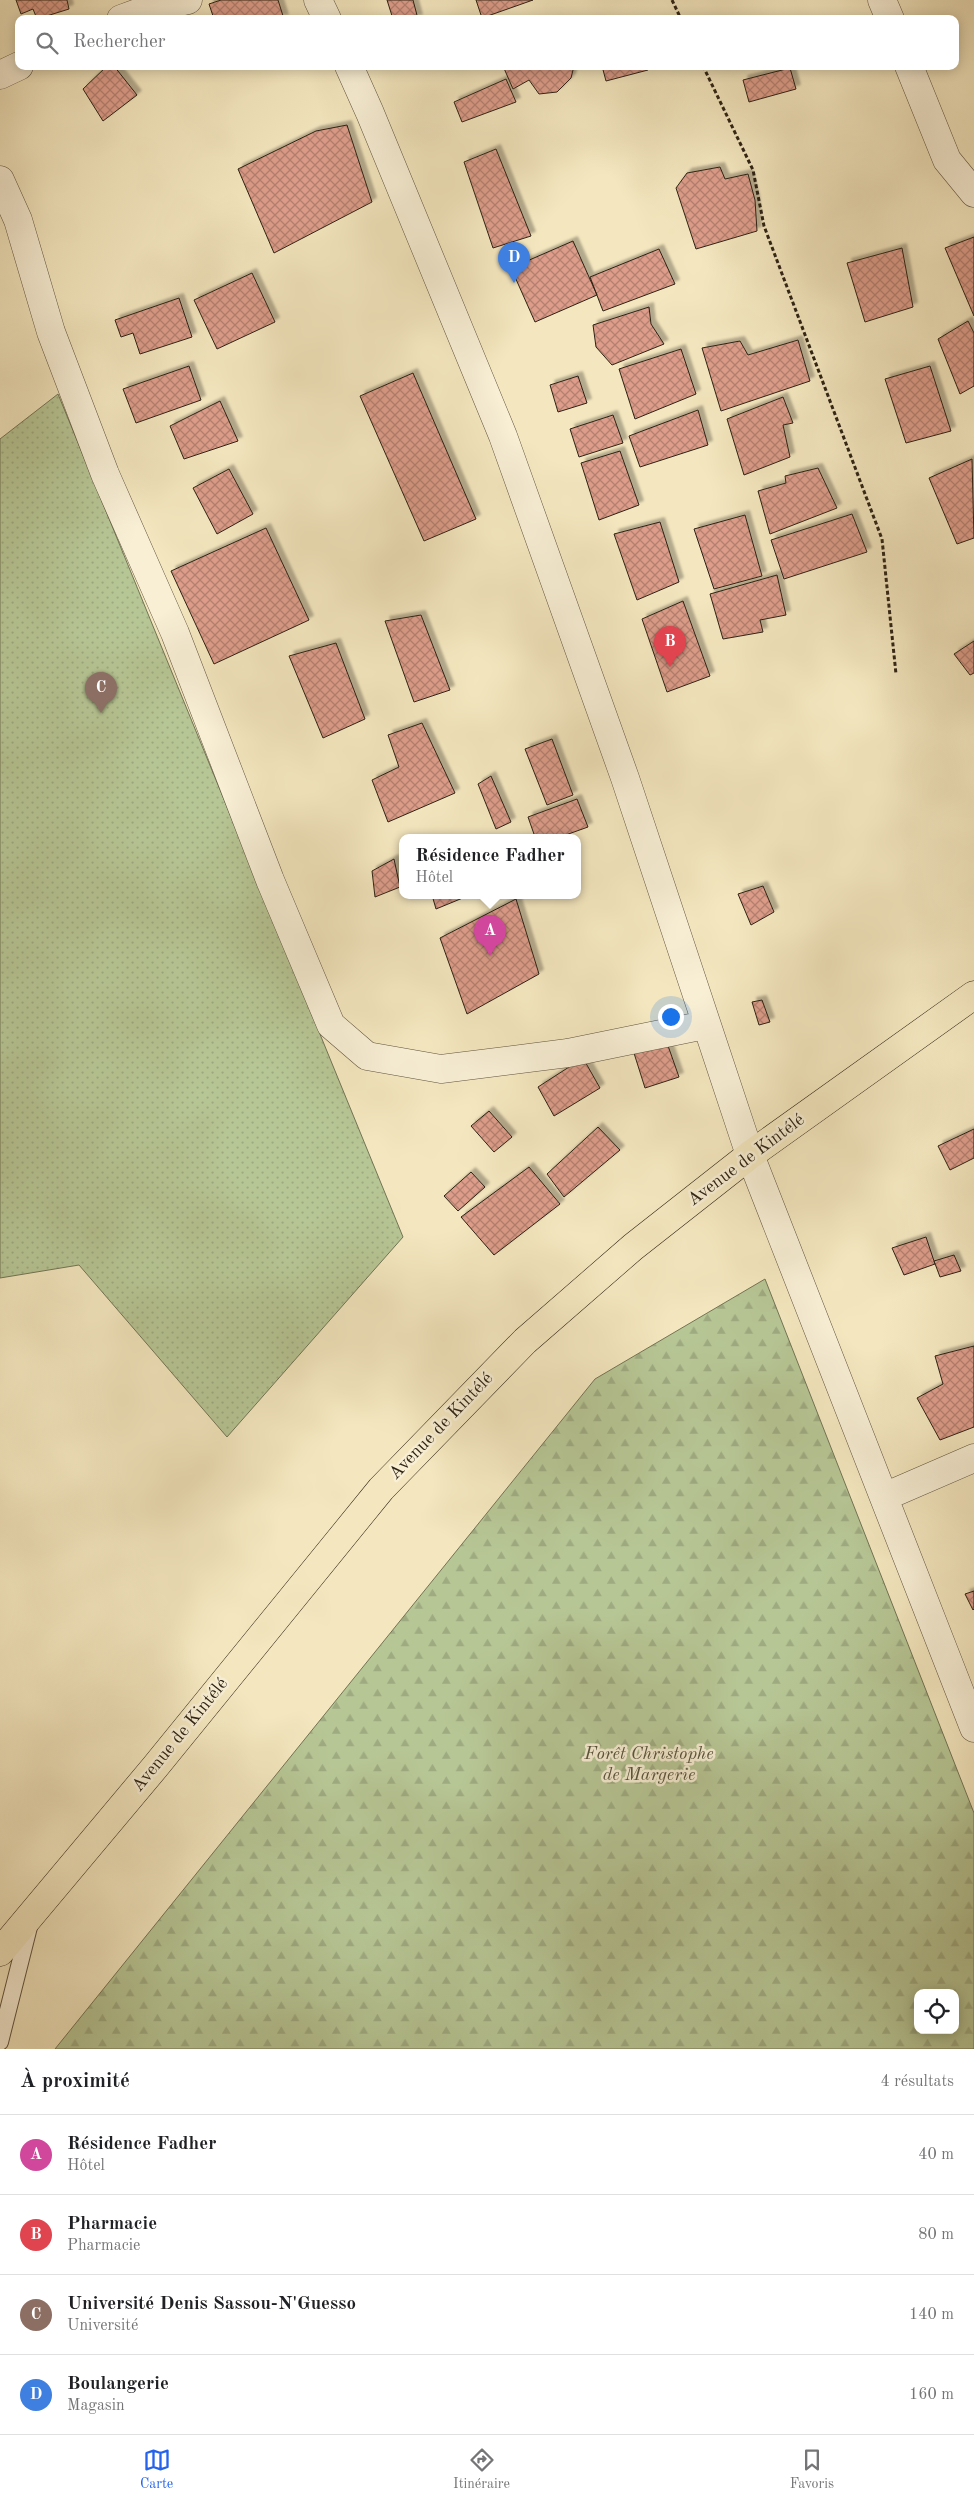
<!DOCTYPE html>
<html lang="fr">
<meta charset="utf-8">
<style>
:root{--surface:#fff;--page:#f6f6f6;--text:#202124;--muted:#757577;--line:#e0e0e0;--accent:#2563eb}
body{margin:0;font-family:"Old Standard TT",serif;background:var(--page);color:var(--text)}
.controls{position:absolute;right:15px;bottom:15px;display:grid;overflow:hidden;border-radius:10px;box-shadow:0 2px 12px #0003}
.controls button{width:45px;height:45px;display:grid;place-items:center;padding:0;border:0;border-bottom:1px solid var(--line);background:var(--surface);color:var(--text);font:25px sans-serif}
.you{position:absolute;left:670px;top:1016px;width:18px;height:18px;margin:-12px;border:4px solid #fff;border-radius:50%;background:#1a73e8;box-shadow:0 0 0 8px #1a73e833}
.badge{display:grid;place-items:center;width:32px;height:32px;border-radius:50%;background:var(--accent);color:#fff;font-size:16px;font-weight:700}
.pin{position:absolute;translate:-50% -41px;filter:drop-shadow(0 1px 2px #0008)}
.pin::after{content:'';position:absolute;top:26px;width:18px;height:15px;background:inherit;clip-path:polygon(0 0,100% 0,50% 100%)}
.popup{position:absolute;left:399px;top:834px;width:182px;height:65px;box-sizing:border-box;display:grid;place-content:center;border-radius:10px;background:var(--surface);filter:drop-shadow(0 1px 4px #0005);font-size:16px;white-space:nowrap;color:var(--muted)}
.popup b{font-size:19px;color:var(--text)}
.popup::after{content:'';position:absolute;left:50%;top:100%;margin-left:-10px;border:10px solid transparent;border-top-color:var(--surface)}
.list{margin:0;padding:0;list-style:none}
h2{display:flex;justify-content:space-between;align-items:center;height:65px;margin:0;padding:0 20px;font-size:21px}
h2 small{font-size:16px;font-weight:400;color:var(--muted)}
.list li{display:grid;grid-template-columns:32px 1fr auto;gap:15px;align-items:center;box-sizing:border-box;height:80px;padding:0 20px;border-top:1px solid var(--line)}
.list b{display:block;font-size:19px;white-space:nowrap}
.list p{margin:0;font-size:16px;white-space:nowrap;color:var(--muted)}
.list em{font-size:16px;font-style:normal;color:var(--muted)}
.icon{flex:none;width:28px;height:28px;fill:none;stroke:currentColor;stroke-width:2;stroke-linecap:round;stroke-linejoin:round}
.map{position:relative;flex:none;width:974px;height:2049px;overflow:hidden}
.search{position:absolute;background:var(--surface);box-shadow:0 2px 12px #0003;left:15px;right:15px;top:15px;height:55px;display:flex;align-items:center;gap:12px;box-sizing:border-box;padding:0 18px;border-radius:10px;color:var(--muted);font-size:19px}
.sheet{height:385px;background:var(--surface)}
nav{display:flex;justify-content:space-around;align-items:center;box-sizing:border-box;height:70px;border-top:1px solid var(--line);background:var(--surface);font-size:14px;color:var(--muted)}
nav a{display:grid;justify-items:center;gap:2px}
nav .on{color:var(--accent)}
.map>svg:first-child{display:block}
</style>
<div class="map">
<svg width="974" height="2049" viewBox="0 0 974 2049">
<defs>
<pattern id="grass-dots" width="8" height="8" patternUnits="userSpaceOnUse" patternTransform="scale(1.25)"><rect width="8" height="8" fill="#b7c695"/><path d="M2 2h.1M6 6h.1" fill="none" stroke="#9eaa80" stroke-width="1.8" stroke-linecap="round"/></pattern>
<pattern id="forest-firs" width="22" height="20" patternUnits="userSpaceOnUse" patternTransform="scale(1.25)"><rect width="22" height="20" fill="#b7c695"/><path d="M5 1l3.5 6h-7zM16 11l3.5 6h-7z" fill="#9eaa80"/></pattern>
<pattern id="building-cross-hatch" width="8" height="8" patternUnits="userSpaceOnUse" patternTransform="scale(1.25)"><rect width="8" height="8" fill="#dd9d8a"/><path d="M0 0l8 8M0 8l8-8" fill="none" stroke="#b48070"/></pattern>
<filter id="shadow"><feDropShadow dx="4.5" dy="-4.5" stdDeviation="1" flood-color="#0004"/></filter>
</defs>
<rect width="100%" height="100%" fill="#f4e7bf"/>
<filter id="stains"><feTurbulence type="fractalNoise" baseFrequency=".004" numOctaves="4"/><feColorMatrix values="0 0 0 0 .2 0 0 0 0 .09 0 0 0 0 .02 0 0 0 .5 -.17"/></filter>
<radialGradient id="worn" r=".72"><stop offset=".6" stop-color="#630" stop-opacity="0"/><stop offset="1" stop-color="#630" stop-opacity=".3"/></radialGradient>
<path fill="url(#grass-dots)" stroke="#727454" d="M58 394 403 1237 227 1437 79 1265 0 1278V439Z"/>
<path fill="url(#forest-firs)" stroke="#727454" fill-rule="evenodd" d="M765 1279 974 1813V2049H55L595 1379ZM918 1993H955V2030H918Z"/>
<path fill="url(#building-cross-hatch)" stroke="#2d2214" filter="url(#shadow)" d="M16 0H67L69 9 37 19 33 9 21 14Z
M221 0H278L284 19H214L209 4Z
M387 0H413L418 19H393Z
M476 0H533L482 18Z
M107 66H114L137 95 103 121 83 89Z
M503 66H574L571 78 557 92 539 94 529 80 513 89Z
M602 66H647L648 70 606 81Z
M790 68 796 89 749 102 743 80Z
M506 79 516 102 462 122 454 102Z
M347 125 372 202 274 253 238 169 316 131Z
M496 149 531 236 493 248 464 162Z
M720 167 725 179 748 174 755 200 757 231 696 249 676 188 687 173Z
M974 237V316L945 248Z
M573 241 597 295 535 322 511 268Z
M902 248 913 307 865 322 847 263Z
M659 249 675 284 603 311 590 277Z
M252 273 275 322 217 349 194 300Z
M179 298 192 337 140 354 133 333 121 337 115 320Z
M649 307 651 324 664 344 612 365 596 347 593 325Z
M968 321 974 333V386L960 394 938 339Z
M798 340 810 381 721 411 702 348 740 341 748 355Z
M681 349 696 394 635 419 619 369Z
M189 366 201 400 136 423 123 389Z
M930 366 951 431 906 443 885 379Z
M413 373 476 519 424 541 360 396Z
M578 376 587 403 558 412 550 385Z
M783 397 793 423 783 425 790 457 744 475 727 419Z
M220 401 238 441 184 459 170 426Z
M698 410 708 445 640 467 629 436Z
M613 415 623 443 579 457 570 429Z
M620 451 639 505 599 520 581 463Z
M972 459 974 538 957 544 929 478Z
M818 468 837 508 770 534 758 491 786 483 785 476Z
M229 469 253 514 217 534 193 488Z
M852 514 867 552 784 579 771 540Z
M745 515 762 576 714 589 694 529Z
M660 522 679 582 637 600 614 534Z
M266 528 309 620 214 664 171 571Z
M777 575 786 615 760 620 763 632 723 639 710 594Z
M683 601 710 676 667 692 642 619Z
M421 615 450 690 414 702 385 621Z
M974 641V673L970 675 954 654Z
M336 643 365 719 323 738 289 656Z
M422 723 455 793 388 822 372 780 399 767 388 735Z
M552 739 573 795 547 805 525 749Z
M491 776 511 822 496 829 478 784Z
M577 799 588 827 560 837H535L528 817Z
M394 859 400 887 375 897 372 871Z
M763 886 774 912 751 925 738 894Z
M432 895H470L436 909Z
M516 899 539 974 467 1014 440 938Z
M762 1000 770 1022 759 1025 752 1002Z
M666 1040 679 1077 645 1088 633 1050Z
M583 1058 600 1088 554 1116 538 1087Z
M489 1111 512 1137 494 1152 471 1126Z
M598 1127 620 1150 564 1197 547 1174Z
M974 1129V1158L950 1170 938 1146Z
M529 1167 560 1204 494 1255 461 1217Z
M471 1172 485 1187 458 1211 444 1196Z
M926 1237 935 1264 904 1275 892 1248Z
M954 1255 961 1271 940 1277 934 1261Z
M974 1346V1427L940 1440 917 1398 943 1384 935 1356Z
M974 1591V1609L973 1610 965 1594Z"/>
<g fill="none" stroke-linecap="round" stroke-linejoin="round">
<g stroke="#5f533f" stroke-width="18">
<path id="service" d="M0 2042 30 1923"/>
</g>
<g stroke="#5f533f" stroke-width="29">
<path id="minor" d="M318 0 327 19
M882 0 890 19
M121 19 151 8 188 0
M349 66 370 113 503 436 625 778 750 1155 974 1728
M909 66 947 160 974 193
M0 75 19 66
M0 180 18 220 51 332 105 474 175 633 270 880 331 1025 367 1056 441 1069 568 1053 705 1025
M884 1497 974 1458"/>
</g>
<g stroke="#2d2214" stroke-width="29">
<path id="primary" d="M0 1952 155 1767 381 1489 525 1341 633 1247 750 1155 974 995"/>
</g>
<path stroke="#2d2214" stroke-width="3" stroke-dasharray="4 2.5" stroke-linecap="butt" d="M672 0 681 19
M703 66 753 170 764 226 882 539 896 674"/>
<use href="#service" stroke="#f8efd5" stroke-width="16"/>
<use href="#minor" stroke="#f8efd5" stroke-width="28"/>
<use href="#primary" stroke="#f4e7bf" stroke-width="28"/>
</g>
<g text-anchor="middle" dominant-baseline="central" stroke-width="5" stroke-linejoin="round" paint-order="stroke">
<g font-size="18" fill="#2d2214" stroke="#f8efd5">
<text transform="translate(746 1160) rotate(-37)">Avenue de Kintélé</text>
<text transform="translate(441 1426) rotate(-46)">Avenue de Kintélé</text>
<text transform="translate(180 1735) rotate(-51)">Avenue de Kintélé</text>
</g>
<g font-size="18" font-style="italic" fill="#56533b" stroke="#f8efd5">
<text x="649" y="1754">Forêt Christophe<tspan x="649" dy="21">de Margerie</tspan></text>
</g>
</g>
<rect width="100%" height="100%" filter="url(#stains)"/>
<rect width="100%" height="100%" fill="url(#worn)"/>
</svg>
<div class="controls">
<button><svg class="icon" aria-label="locate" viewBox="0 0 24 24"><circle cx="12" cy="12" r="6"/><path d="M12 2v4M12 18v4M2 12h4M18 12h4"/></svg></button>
</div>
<div class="you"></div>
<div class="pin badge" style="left:490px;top:956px;background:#d1479c">A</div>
<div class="popup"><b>Résidence Fadher</b>Hôtel</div>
<div class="pin badge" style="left:670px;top:667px;background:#e0444e">B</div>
<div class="pin badge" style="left:101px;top:713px;background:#8d6e63">C</div>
<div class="pin badge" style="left:514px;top:283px;background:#3f7fe0">D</div>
<div class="search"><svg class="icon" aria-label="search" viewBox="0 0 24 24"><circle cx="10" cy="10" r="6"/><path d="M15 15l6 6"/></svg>Rechercher</div>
</div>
<section class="sheet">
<h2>À proximité<small>4 résultats</small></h2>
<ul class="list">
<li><span class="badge" style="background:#d1479c">A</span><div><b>Résidence Fadher</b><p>Hôtel</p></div><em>40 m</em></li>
<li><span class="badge" style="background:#e0444e">B</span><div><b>Pharmacie</b><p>Pharmacie</p></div><em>80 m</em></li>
<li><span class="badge" style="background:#8d6e63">C</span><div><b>Université Denis Sassou-N'Guesso</b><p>Université</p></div><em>140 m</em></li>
<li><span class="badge" style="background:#3f7fe0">D</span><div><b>Boulangerie</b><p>Magasin</p></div><em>160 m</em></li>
</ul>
</section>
<nav>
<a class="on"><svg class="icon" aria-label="map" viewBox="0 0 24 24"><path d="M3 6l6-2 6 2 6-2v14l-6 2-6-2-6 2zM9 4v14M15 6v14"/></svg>Carte</a>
<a><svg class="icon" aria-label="directions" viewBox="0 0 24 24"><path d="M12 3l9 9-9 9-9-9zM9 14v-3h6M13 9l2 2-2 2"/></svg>Itinéraire</a>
<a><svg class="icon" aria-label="saved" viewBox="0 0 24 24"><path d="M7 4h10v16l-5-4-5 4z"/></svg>Favoris</a>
</nav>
